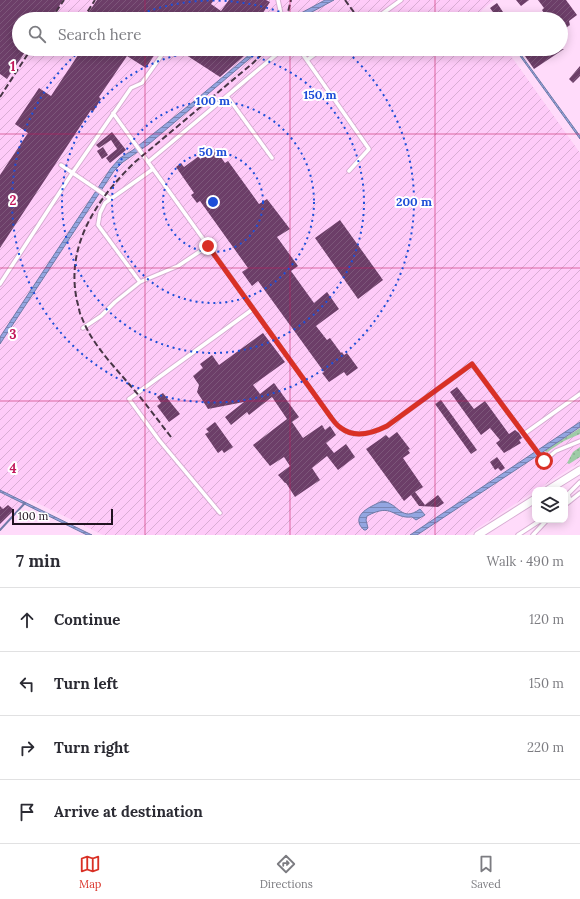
<!DOCTYPE html>
<meta charset="utf-8">
<style>
:root{--surface:#fff;--page:#f2f2f3;--text:#2b2b33;--muted:#7c7c81;--line:#e1e1e2;--accent:#d93025}
body{margin:0;font-family:Lora,serif;background:var(--page);color:var(--text)}
.controls{position:absolute;right:12px;bottom:12px;display:grid;overflow:hidden;border-radius:8px;box-shadow:0 2px 10px #0003}
.controls button{width:36px;height:36px;display:grid;place-items:center;padding:0;border:0;border-bottom:1px solid var(--line);background:var(--surface);color:var(--text);font:20px sans-serif}
.scale{position:absolute;left:12px;bottom:10px;width:101px;box-sizing:border-box;padding-left:4px;border:2px solid #211220;border-top:0;font-size:11px;line-height:14px;white-space:nowrap;color:#211220;-webkit-text-stroke:3px #fff;paint-order:stroke}
.stop{position:absolute;width:12px;height:12px;margin:-9px;border:3px solid #d93025;border-radius:50%;background:#fff}
.stop.end{background:#d93025;border-color:#fff;box-shadow:0 1px 4px #0008}
.list{margin:0;padding:0;list-style:none}
h2{display:flex;justify-content:space-between;align-items:center;height:52px;margin:0;padding:0 16px;font-size:17px}
h2 small{font-size:13px;font-weight:400;color:var(--muted)}
.list li{display:grid;grid-template-columns:26px 1fr auto;gap:12px;align-items:center;box-sizing:border-box;height:64px;padding:0 16px;border-top:1px solid var(--line)}
.list b{display:block;font-size:15px;white-space:nowrap}
.list em{font-size:13px;font-style:normal;color:var(--muted)}
.icon{flex:none;width:22px;height:22px;fill:none;stroke:currentColor;stroke-width:2;stroke-linecap:round;stroke-linejoin:round}
.map{position:relative;flex:none;width:580px;height:535px;overflow:hidden}
.search{position:absolute;background:var(--surface);box-shadow:0 2px 10px #0003;left:12px;right:12px;top:12px;height:44px;display:flex;align-items:center;gap:10px;box-sizing:border-box;padding:0 14px;border-radius:22px;color:var(--muted);font-size:15px}
.sheet{height:308px;background:var(--surface)}
nav{display:flex;justify-content:space-around;align-items:center;box-sizing:border-box;height:56px;border-top:1px solid var(--line);background:var(--surface);font-size:11px;color:var(--muted)}
nav a{display:grid;justify-items:center;gap:2px}
nav .on{color:var(--accent)}
.map>svg:first-child{display:block}
</style>
<div class="map">
<svg width="580" height="535" viewBox="0 0 580 535">
<defs>
<pattern id="industrial-furrows" width="10" height="10" patternUnits="userSpaceOnUse"><rect width="10" height="10" fill="#fecbf8"/><path d="M-1 1l2-2M0 10L10 0M9 11l2-2" fill="none" stroke="#d9add4"/></pattern>
<pattern id="grass-dots" width="8" height="8" patternUnits="userSpaceOnUse"><rect width="8" height="8" fill="#9ecba7"/><path d="M2 2h.1M6 6h.1" fill="none" stroke="#88ad8f" stroke-width="1.8" stroke-linecap="round"/></pattern>
<pattern id="water-rules" width="6" height="5" patternUnits="userSpaceOnUse"><rect width="6" height="5" fill="#93a6e1"/><path d="M0 2.5h6" fill="none" stroke="#7886b6"/></pattern>
<pattern id="building-hatch" width="6" height="6" patternUnits="userSpaceOnUse"><rect width="6" height="6" fill="#6c3e68"/><path d="M-1 1l2-2M0 6l6-6M5 7l2-2" fill="none" stroke="#7c5679"/></pattern>
</defs>
<rect width="100%" height="100%" fill="#ffdbfa"/>
<path fill="url(#industrial-furrows)" d="M0 0H494L481 11 486 19H19V49H506L580 153V462L467 535H103L29 499 0 529Z"/>
<path fill="url(#grass-dots)" d="M580 428V434L564 441 547 452 544 451Z
M580 447V457L569 464 567 463 573 452Z"/>
<path fill="url(#water-rules)" stroke="#717aa7" d="M325 0H334L299 19H290Z
M256 49H261L149 144 123 162 114 171 0 344V337L111 168 120 158 133 150 193 102Z
M515 49H517L524 59 580 136V139Z
M580 422V427L561 440 417 535H410Z
M0 490 92 535H87L0 492Z
M382 501C399 503 401 523 420 509L425 515 416 520 412 517C392 519 393 502 367 516L366 520 368 528 366 530H364C362 528 359 525 359 522 357 511 375 505 382 501Z"/>
<g fill="none" stroke-linecap="round" stroke-linejoin="round">
<path stroke="#717aa7" stroke-width="2" d="M0 530 25 503"/>
</g>
<path fill="url(#building-hatch)" d="M0 0H63L51 19H19V49H27L7 79 0 74Z
M97 0H214L211 4 221 11 229 0H266L270 2 259 19H84Z
M516 0H529L521 6Z
M538 0H566L577 15 569 21 570 25 566 28 564 25 561 27V19H548L542 10 544 8Z
M497 3 503 12 508 19H498L490 8Z
M82 49H92L95 51 97 49H158L146 68 127 56 99 97 101 99 93 112 91 110 0 248V175L28 133 15 124 39 88 51 96Z
M177 49H249L246 54 220 77Z
M520 49H564L534 69Z
M580 66V76L573 83 569 79Z
M112 132 126 150 110 163 106 158 117 149 111 140 99 148 96 145Z
M103 147 108 155 102 159 97 151Z
M215 149 225 163 228 161 259 204 267 199 290 229 277 237 298 266 291 271 314 303 327 292 339 309 316 326 327 340 330 338 341 353 342 352 344 355 347 353 358 368 347 376 344 372 329 382 322 373 324 372 258 281 252 286 242 272 248 268 200 201 197 203 191 195 194 193 176 167 181 163 184 167 199 156 200 159Z
M340 220 383 280 358 299 315 238Z
M263 333 285 362 253 385 260 394 274 383 299 417 292 422 303 438 322 425 325 430 330 426 336 435 326 443 334 453 346 444 355 457 338 470 327 456 312 468 320 480 295 497 286 483H285L278 475 290 466 284 457 270 466 253 445 287 419 272 397 249 415 247 412 231 425 225 417 244 402 208 409 197 392 199 385 193 376 203 368 200 364 212 355 219 365Z
M457 387 474 409 485 401 509 434 515 430 519 433 522 438 519 440 521 443 504 453 496 443 500 440 490 428 481 435 450 392Z
M163 393 180 414 169 422 157 406 161 403 157 397Z
M441 400 477 450 471 454 435 404Z
M215 422 233 447 224 453 222 450 218 453 205 434 209 432 206 429Z
M397 432 410 449 408 450 410 453 403 458 423 487 415 492 425 505 438 495 444 503 438 507 419 506 411 495 404 501 366 449 386 435 389 438Z
M497 457 505 468 501 471 498 468 495 470 490 462Z
M8 505 14 510 0 524V506L3 509Z"/>
<g fill="none" stroke-linecap="round" stroke-linejoin="round">
<g stroke="#d8add3" stroke-width="5.5">
<path id="service" d="M278 0 282 19
M375 19 401 0
M299 49 369 149 349 171
M307 60 322 49
M227 96 272 158
M113 113 330 416C333 420 336 425 341 428 355 439 373 433 387 426L472 364 544 461 556 451 580 441
M148 162 283 49
M61 165 111 199
M140 282 98 225 100 213 105 203 153 169
M0 284 73 172 131 88 142 83 166 49
M83 328 101 316 115 302 140 282 178 266 208 246
M524 434 580 394
M570 501 568 494 580 482
M565 505 580 493
M220 513 159 440 129 399 253 309
M518 535 541 520
M533 535 547 520"/>
</g>
<g stroke="#d8add3" stroke-width="9">
<path id="minor" d="M548 490 580 470
M478 535 535 499"/>
</g>
<use href="#service" stroke="#fff" stroke-width="3.5"/>
<use href="#minor" stroke="#fff" stroke-width="7"/>
<path stroke="#483546" stroke-width="2" stroke-dasharray="6 3" stroke-linecap="butt" d="M345 0 356 15
M51 19 64 0
M83 19 95 0
M285 19 288 12 291 0
M0 97 31 49
M171 437C157 419 144 401 129 384 112 364 92 344 82 318 79 313 79 307 77 301 65 245 97 199 135 162L253 63 267 49"/>
</g>
<g fill="none" stroke-linecap="round" stroke-linejoin="round">
<path stroke="#d93025" stroke-width="5" d="M208 246 330 416C333 420 336 425 341 428 355 439 373 433 387 426L472 364 544 461"/>
</g>
<path fill="none" stroke="#c2185b" stroke-width="1" stroke-opacity="0.55" d="M145 0V19M290 0V19M435 0V19M145 49V535M290 49V535M435 49V535M0 134H580M0 268H580M0 401H580"/>
<g fill="none" stroke="#1d4ed8" stroke-width="2" stroke-dasharray="2 4">
<circle cx="213" cy="202" r="50"/>
<circle cx="213" cy="202" r="101"/>
<circle cx="213" cy="202" r="151"/>
<path d="M131 18A201 201 0 0 1 295 18M344 49A201 201 0 1 1 82 49"/>
</g>
<g font-size="13" text-anchor="middle" font-weight="bold" fill="#c2185b" stroke="#fff" stroke-width="4" stroke-linejoin="round" paint-order="stroke">
<text x="13" y="71">1</text>
<text x="13" y="205">2</text>
<text x="13" y="339">3</text>
<text x="13" y="473">4</text>
</g>
<circle cx="213" cy="202" r="6" fill="#1d4ed8" stroke="#fff" stroke-width="2"/>
<g font-size="12" text-anchor="middle" font-weight="bold" fill="#1d4ed8" stroke="#fff" stroke-width="4" stroke-linejoin="round" paint-order="stroke">
<text x="320" y="99">150 m</text>
<text x="213" y="105">100 m</text>
<text x="213" y="156">50 m</text>
<text x="414" y="206">200 m</text>
</g>
</svg>
<div class="controls">
<button><svg class="icon" aria-label="layers" viewBox="0 0 24 24"><path d="M12 4l9 5-9 5-9-5zM3 14l9 5 9-5"/></svg></button>
</div>
<div class="scale">100 m</div>
<div class="stop" style="left:544px;top:461px"></div>
<div class="stop end" style="left:208px;top:246px"></div>
<div class="search"><svg class="icon" aria-label="search" viewBox="0 0 24 24"><circle cx="10" cy="10" r="6"/><path d="M15 15l6 6"/></svg>Search here</div>
</div>
<section class="sheet">
<h2>7 min<small>Walk · 490 m</small></h2>
<ul class="list">
<li><svg class="icon" aria-label="ahead" viewBox="0 0 24 24"><path d="M12 20V5M6 11l6-6 6 6"/></svg><div><b>Continue</b></div><em>120 m</em></li>
<li><svg class="icon" aria-label="left" viewBox="0 0 24 24"><path d="M17 20v-9H6M10 6l-5 5 5 5"/></svg><div><b>Turn left</b></div><em>150 m</em></li>
<li><svg class="icon" aria-label="right" viewBox="0 0 24 24"><path d="M7 20v-9h11M14 6l5 5-5 5"/></svg><div><b>Turn right</b></div><em>220 m</em></li>
<li><svg class="icon" aria-label="arrive" viewBox="0 0 24 24"><path d="M6 21V4h12l-3 4 3 4H6"/></svg><div><b>Arrive at destination</b></div></li>
</ul>
</section>
<nav>
<a class="on"><svg class="icon" aria-label="map" viewBox="0 0 24 24"><path d="M3 6l6-2 6 2 6-2v14l-6 2-6-2-6 2zM9 4v14M15 6v14"/></svg>Map</a>
<a><svg class="icon" aria-label="directions" viewBox="0 0 24 24"><path d="M12 3l9 9-9 9-9-9zM9 14v-3h6M13 9l2 2-2 2"/></svg>Directions</a>
<a><svg class="icon" aria-label="saved" viewBox="0 0 24 24"><path d="M7 4h10v16l-5-4-5 4z"/></svg>Saved</a>
</nav>
